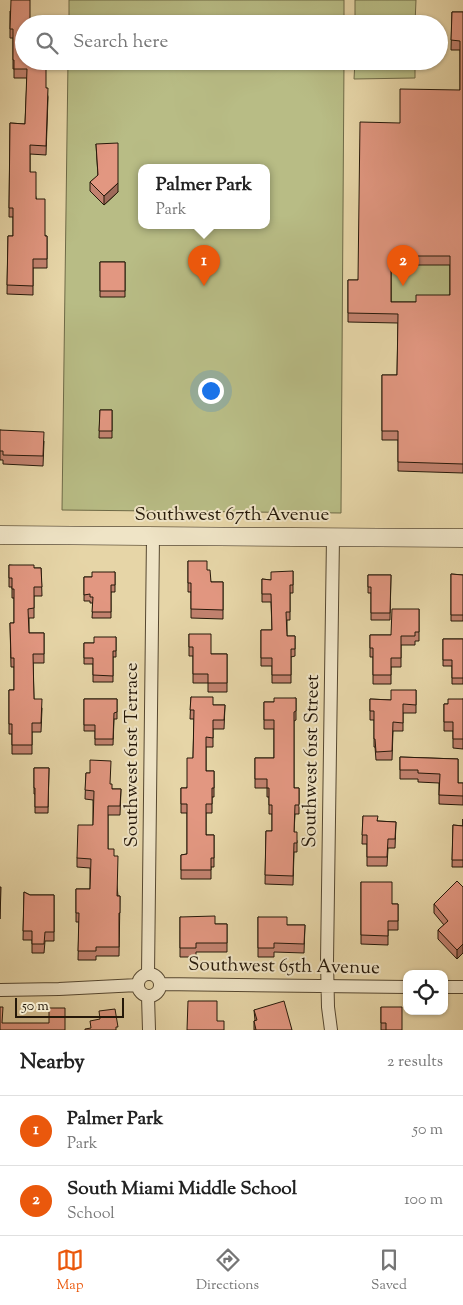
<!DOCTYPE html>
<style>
:root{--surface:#fff;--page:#f2f2f2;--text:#222;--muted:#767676;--line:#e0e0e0;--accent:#ea580c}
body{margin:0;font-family:"Sorts Mill Goudy",serif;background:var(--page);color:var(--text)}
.controls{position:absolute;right:15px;bottom:15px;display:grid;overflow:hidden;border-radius:10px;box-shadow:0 1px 4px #0004}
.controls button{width:45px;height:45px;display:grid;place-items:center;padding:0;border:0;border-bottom:1px solid var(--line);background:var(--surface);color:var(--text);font:25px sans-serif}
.scale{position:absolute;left:15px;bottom:12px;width:109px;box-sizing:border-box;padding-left:5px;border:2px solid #251809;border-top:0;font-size:14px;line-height:18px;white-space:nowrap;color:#251809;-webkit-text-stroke:4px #efe4c6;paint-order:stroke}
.you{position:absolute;left:210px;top:390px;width:18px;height:18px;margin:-12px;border:4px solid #fff;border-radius:50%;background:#1a73e8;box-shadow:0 0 0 8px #1a73e833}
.badge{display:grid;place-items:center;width:32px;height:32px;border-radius:50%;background:var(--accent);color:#fff;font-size:16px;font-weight:700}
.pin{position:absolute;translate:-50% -41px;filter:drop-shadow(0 1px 2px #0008)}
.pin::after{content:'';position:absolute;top:26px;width:18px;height:15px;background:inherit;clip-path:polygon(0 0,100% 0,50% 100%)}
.popup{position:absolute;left:138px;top:164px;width:132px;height:65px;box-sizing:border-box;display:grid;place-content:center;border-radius:10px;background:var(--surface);filter:drop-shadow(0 1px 4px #0005);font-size:16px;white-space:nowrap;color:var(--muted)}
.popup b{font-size:19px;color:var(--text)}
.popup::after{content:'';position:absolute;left:50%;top:100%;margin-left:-10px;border:10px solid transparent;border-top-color:var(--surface)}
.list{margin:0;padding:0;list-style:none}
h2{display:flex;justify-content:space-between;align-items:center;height:65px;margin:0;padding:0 20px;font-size:21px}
h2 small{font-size:16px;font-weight:400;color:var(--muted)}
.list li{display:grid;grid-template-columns:32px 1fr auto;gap:15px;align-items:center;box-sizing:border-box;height:70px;padding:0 20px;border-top:1px solid var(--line)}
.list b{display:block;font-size:19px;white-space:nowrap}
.list p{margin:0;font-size:16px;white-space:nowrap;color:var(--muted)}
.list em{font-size:16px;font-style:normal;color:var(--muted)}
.icon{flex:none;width:28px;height:28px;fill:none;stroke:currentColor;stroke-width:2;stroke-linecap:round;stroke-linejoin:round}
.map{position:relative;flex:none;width:463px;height:1030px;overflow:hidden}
.search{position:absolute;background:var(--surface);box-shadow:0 1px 4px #0004;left:15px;right:15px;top:15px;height:55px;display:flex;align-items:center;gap:12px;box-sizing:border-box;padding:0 18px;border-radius:28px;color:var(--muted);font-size:19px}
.sheet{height:205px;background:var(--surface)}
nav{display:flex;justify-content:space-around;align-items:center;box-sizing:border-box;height:70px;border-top:1px solid var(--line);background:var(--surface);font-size:14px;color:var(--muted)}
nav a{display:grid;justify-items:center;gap:2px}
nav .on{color:var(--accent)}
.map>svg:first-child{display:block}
</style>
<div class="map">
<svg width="463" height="1030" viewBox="0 0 463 1030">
<rect width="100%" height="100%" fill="#e6d5a7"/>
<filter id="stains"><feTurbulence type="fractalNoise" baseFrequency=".004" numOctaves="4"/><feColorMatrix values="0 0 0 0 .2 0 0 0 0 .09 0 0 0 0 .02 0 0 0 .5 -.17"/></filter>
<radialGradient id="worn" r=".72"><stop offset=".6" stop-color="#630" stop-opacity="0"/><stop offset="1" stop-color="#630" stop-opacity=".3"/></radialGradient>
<path fill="#b8bc85" stroke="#6e6a47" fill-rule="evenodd" d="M69 0H344V24H69Z
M355 0H416L415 24H355Z
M68 61H344L341 513 62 510ZM142 167H266V225H142Z
M355 61H415V78L354 79Z
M391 217 450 218V311H391Z"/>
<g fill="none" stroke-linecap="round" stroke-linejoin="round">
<g stroke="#554730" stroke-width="14">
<path id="minor" d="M138 985a11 11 0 1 1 22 0a11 11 0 1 1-22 0Z
M148 974 153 536
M160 984 407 987
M444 987H463
M0 990 59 989 138 985
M148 996 149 1030
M331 1030 328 1007 327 961 333 537"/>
</g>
<g stroke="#251809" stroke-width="19">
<path id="secondary" d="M0 535 463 538"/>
</g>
<use href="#minor" stroke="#efe4c6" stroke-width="12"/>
<use href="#secondary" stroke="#efe4c6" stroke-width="18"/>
</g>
<path fill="#c2826f" stroke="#251809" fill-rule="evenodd" d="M10 11H11L24 24 46 88 48 97 46 155 30 154V172L45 236H47V268H33V295L7 294 8 236H13V217H9L10 123 25 124 27 78H14V69H13V38H10Z
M452 12H463V473L398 471V440H382V375H397L398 323 348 322V280H358L400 123 460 90V50H451ZM391 265H450V295L416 302H391Z
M96 144 118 192 104 205 90 191V182L98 176Z
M100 262H125V297H100Z
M100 410H112V438H99Z
M0 430 44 441 43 466 3 464V460H0Z
M188 561 207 570 211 582H223V619L191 618V592H188Z
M9 565 34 568H41L42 596H34V618H29V633H44V663H33L34 699 42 708 41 732H32V754H12V734H9V690H14V667H11L10 623H14V598H12V587H9Z
M293 571V593H290V620H287V636H295V656L291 657V683H272V666H261V630H272L271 602H262V579L271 580Z
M115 572V592H111V618H92L93 603H90V601H84V577H92Z
M451 574 463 575V621H451Z
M368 575H391L390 620H371V593H368Z
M419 609V641H415V645H401V667H391V684H373V657H370V635H391Z
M189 634 211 654H227V692H208V683H193V656H189Z
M116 637V657H113V682H93V664H84V643H94Z
M443 639H463V684H452V666H443Z
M416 690V713H403V731H393L392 760H376L375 747H374V720H370V699L391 700Z
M191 697 213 705H225L224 729H213V747H206V771H214V797H212V813H206V835H214V867H211V879H181V855L187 854V813H181V788H187L193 758 194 719H190Z
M296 698V720L294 721V788H299V814H295L294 832 297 841V852H294L293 885 265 884 266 831H272V814H269V797H267V788H255V758H274V729H264V702H274Z
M84 699H117V719H114L113 745H95V731H84Z
M463 699V749L453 748V731H444V704H448Z
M400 757 458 759V783H463V805L439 804V783L418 782V779H400Z
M34 768H49L48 813H35V794H34Z
M86 773H90L110 784 112 789H121L120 815H108V849L114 856 118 896H120L119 956H96V960H78L79 922H76V889H90V868L77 867V858L93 825V800L85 799Z
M363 816 378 821 396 822 395 848H388L387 866H367V844H362Z
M463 819V867H452L453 825 463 826Z
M361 882 392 904H398V930H388V945L361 944Z
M463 887V953L457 959 438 939V930L444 925 434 913V904Z
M24 892 30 895H54V941H45L44 953H32V940H23Z
M180 917 215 924H227V952H196V957H180Z
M258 917 287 925H305L304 953 274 952V957H258Z
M381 1007 402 1030H381Z
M254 1010 292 1030H254V1021L255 1020Z"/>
<path fill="#9e6a5a" stroke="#251809" d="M118 183V192L104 205V196Z
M463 944V953L457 959V950Z"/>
<path fill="#e29781" stroke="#251809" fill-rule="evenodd" d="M11 0H30V24H24V61H46V88H48L46 146 30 145V172H36V199H45V236H47V259H33V286L7 285 8 236H13V208H9L10 123 25 124 27 69H14V60H13V29H10Z
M452 12H463V464L398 462V431H382V375H397L398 314 348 313V280H358L360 122 400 123V89L460 90V41L451 40ZM391 256H450V295H416V302H391Z
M118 143V183L104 196 90 182 98 175 96 144Z
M100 262H125V291H100Z
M100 410H112V431H99Z
M0 430 44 432 43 456 3 455V451H0Z
M188 561H207V570H210L211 582H223V610L191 609V583H188Z
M9 565H34V568H41L42 587H34V608L28 609 29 633H44V654H33L34 699H42L41 723H32V745H12V724H9V690H14V658H11L10 623H14V589H12V578H9Z
M293 571V585H290V612H286L287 636H295V649H291V675H272V658H261V630H272L271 594H262V579L271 580V572Z
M92 572H115V585H111V612H92L93 597H90V594L84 595V577H92Z
M451 574 463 575V615H451Z
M368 575H391L390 613H371V587H368Z
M392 609H419V632H415V636H401V658H391V675H373V648H370V635H391Z
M189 634H211V654H227V683H208V674H193V647H189Z
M94 637H116V651H113V676L93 675V658H84V643H94Z
M443 639H463V678H452V660H443Z
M391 690H416V705L403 704V723L393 722 392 751 376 752 375 739H374V711H370V699L391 700Z
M191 697H213V705H225L224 720H213V738L206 737V771H214V788H212V804H206V835H214V858H211V870H181V855L187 854V804H181V788H187V758H193L194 710H190Z
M274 698H296V711L294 712V788H299V805H295L294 832H297V843H294L293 876 265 875 266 831H272V805H269V788H267V779H255V758H274V720H264V702H274Z
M84 699H117V712L114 713 113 739H95V725H84Z
M448 699H463V739H453V722H444V704H448Z
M400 757 458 759V783H463V796L439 795 440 774 418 773V770H400Z
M90 760 111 761 110 784H112V789H121L120 806H108V849H114V856H118L117 896H120V913H119V947H96V951H78L79 913H76V889H90L91 859 77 858 78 825H93L94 791 85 790 86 773H90Z
M34 768H49L48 807H35V788H34Z
M363 816H378L377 821 396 822 395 839H388L387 857H367V835H362Z
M463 819V860H452L453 825 463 826Z
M457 881 463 887V944L457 950 438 930 448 921 434 904Z
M361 882H392V904H398V921H388V936L361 935Z
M0 887H1L0 919Z
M24 892 30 895H54V932H45L44 944H32V931H23Z
M215 916V924H227V943H196V948H180V917Z
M258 917H287V925H305L304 944 274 943V948H258Z
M188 1001H217V1021H224V1030H187Z
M284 1001 292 1030H256L254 1021 257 1020 254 1010Z
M0 1007H3L2 1023H49V1008H65V1030H0Z
M381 1007H402V1030H386V1023H381Z
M115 1009 118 1027H116V1030H85V1029L91 1028 90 1021 100 1019 99 1011Z"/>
<g text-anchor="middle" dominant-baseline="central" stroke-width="4" stroke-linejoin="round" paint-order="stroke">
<g font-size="19" fill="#251809" stroke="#efe4c6">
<text x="232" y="515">Southwest 67th Avenue</text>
<text transform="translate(132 755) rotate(-90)">Southwest 61st Terrace</text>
<text transform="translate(312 761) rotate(-89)">Southwest 61st Street</text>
<text transform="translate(284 967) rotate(1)">Southwest 65th Avenue</text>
</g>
</g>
<rect width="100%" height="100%" filter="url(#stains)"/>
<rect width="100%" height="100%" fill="url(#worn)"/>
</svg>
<div class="controls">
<button><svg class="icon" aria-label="locate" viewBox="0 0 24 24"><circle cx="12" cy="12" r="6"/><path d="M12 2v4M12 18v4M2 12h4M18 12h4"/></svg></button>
</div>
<div class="scale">50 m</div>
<div class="you"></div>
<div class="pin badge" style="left:204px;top:286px">1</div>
<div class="popup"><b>Palmer Park</b>Park</div>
<div class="pin badge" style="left:403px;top:286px">2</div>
<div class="search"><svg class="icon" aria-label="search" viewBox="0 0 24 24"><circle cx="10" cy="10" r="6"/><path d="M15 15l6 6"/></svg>Search here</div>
</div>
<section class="sheet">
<h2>Nearby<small>2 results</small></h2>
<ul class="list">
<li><span class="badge">1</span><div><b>Palmer Park</b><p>Park</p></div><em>50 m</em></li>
<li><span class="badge">2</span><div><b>South Miami Middle School</b><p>School</p></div><em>100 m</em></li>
</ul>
</section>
<nav>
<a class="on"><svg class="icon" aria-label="map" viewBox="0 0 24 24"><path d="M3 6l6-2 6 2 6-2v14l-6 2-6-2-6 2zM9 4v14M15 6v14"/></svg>Map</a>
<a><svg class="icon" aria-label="directions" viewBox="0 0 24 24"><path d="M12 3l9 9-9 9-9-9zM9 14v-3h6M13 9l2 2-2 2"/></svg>Directions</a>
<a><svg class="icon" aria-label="saved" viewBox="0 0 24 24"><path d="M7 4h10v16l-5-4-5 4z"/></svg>Saved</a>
</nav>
